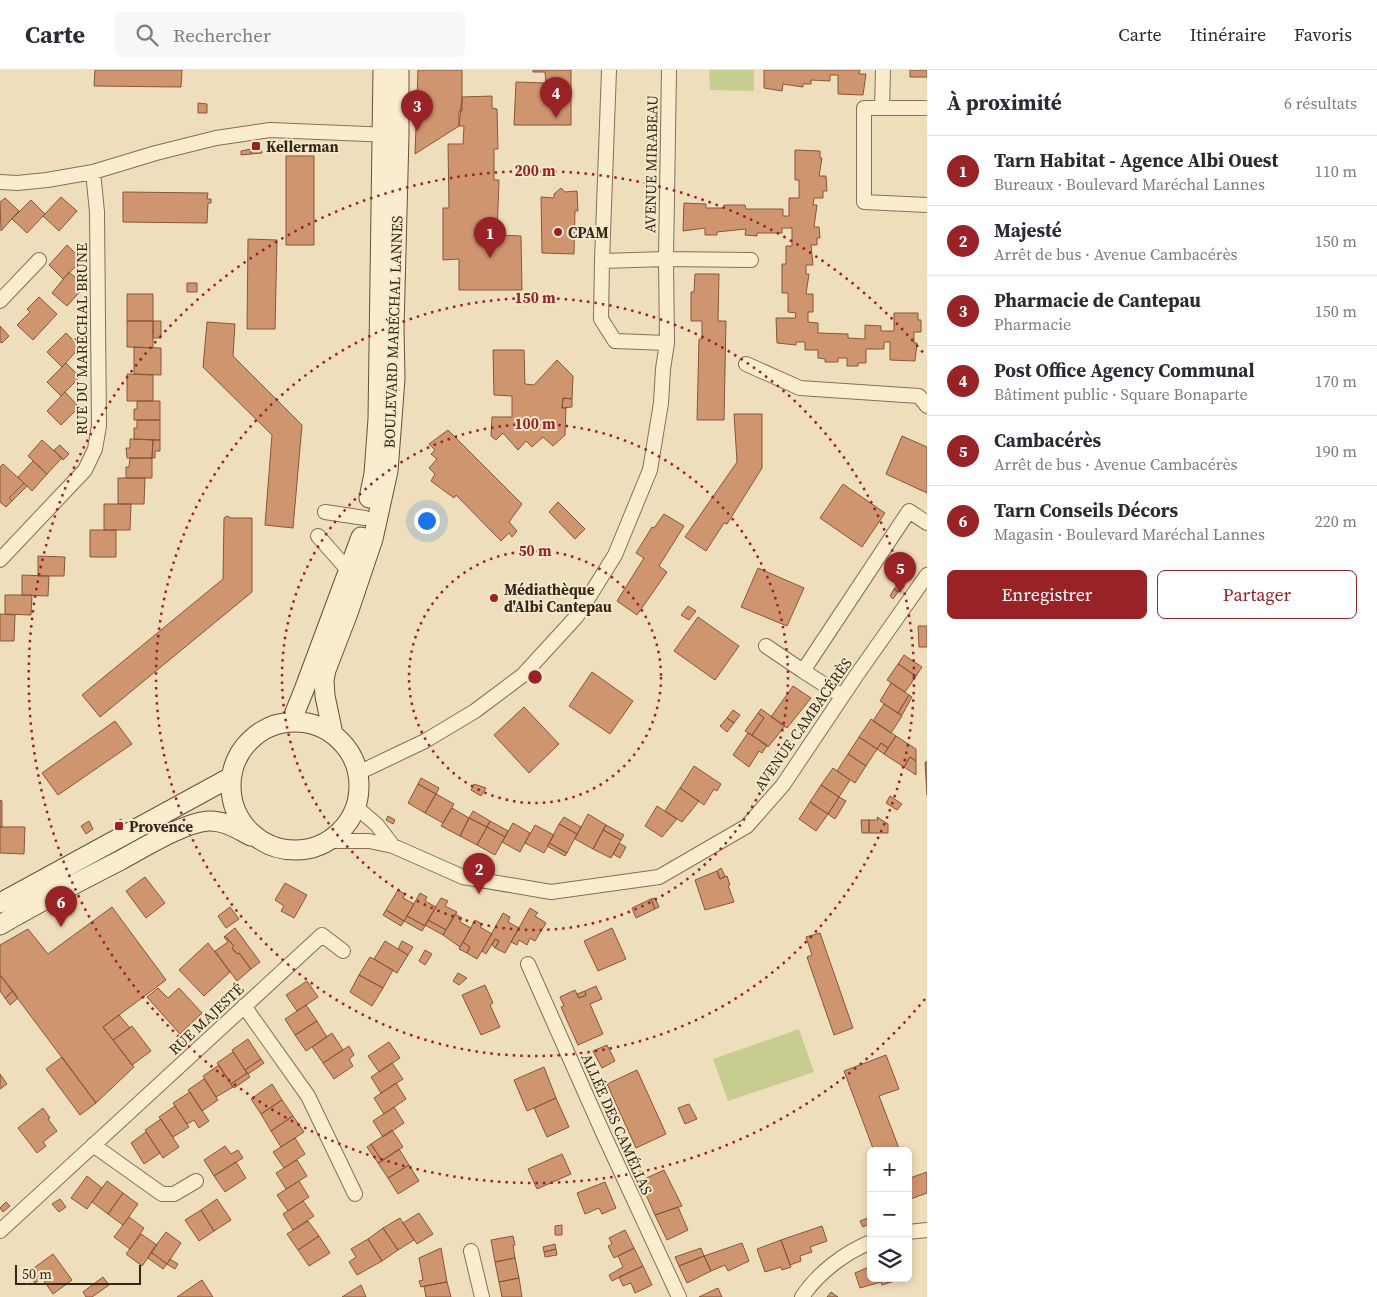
<!DOCTYPE html>
<html lang="fr">
<meta charset="utf-8">
<style>
:root{--surface:#fff;--page:#f7f7f7;--text:#2b2b33;--muted:#7c7c81;--line:#e1e1e2;--accent:#982226}
body{margin:0;font-family:"Source Serif 4",serif;background:var(--page);color:var(--text)}
.controls{position:absolute;right:15px;bottom:15px;display:grid;overflow:hidden;border-radius:8px;box-shadow:0 2px 8px #0003}
.controls button{width:45px;height:45px;display:grid;place-items:center;padding:0;border:0;border-bottom:1px solid var(--line);background:var(--surface);color:var(--text);font:25px sans-serif}
.scale{position:absolute;left:15px;bottom:12px;width:126px;box-sizing:border-box;padding-left:5px;border:2px solid #35271a;border-top:0;font-size:14px;line-height:18px;white-space:nowrap;color:#35271a;-webkit-text-stroke:4px #f6e9cb;paint-order:stroke}
.you{position:absolute;left:426px;top:450px;width:18px;height:18px;margin:-12px;border:4px solid #fff;border-radius:50%;background:#1a73e8;box-shadow:0 0 0 8px #1a73e833}
.badge{display:grid;place-items:center;width:32px;height:32px;border-radius:50%;background:var(--accent);color:#fff;font-size:16px;font-weight:700}
.pin{position:absolute;translate:-50% -41px;filter:drop-shadow(0 1px 2px #0008)}
.pin::after{content:'';position:absolute;top:26px;width:18px;height:15px;background:inherit;clip-path:polygon(0 0,100% 0,50% 100%)}
.list{margin:0;padding:0;list-style:none}
h2{display:flex;justify-content:space-between;align-items:center;height:65px;margin:0;padding:0 20px;font-size:21px}
h2 small{font-size:16px;font-weight:400;color:var(--muted)}
.list li{display:grid;grid-template-columns:32px 1fr auto;gap:15px;align-items:center;box-sizing:border-box;height:70px;padding:0 20px;border-top:1px solid var(--line)}
.list b{display:block;font-size:19px;white-space:nowrap}
.list p{margin:0;font-size:16px;white-space:nowrap;color:var(--muted)}
.list em{font-size:16px;font-style:normal;color:var(--muted)}
.actions{display:flex;gap:10px;padding:15px 20px}
.actions a{flex:1;padding:11px 0;border:1px solid var(--accent);border-radius:8px;text-align:center;font-size:18px;color:var(--accent)}
.actions .main{background:var(--accent);color:#fff}
.icon{flex:none;width:28px;height:28px;fill:none;stroke:currentColor;stroke-width:2;stroke-linecap:round;stroke-linejoin:round}
.map{position:relative;flex:none;width:927px;height:1227px;overflow:hidden}
header{display:flex;align-items:center;gap:30px;box-sizing:border-box;height:70px;padding:0 25px;background:var(--surface);border-bottom:1px solid var(--line)}
header strong{font-size:24px}
nav{display:flex;gap:28px;margin-inline-start:auto;font-size:18px}
.search{width:350px;height:45px;background:var(--page);display:flex;align-items:center;gap:12px;box-sizing:border-box;padding:0 18px;border-radius:8px;color:var(--muted);font-size:19px}
main{display:flex}
aside{flex:1;background:var(--surface)}
.map>svg:first-child{display:block}
</style>
<header>
<strong>Carte</strong>
<div class="search"><svg class="icon" aria-label="search" viewBox="0 0 24 24"><circle cx="10" cy="10" r="6"/><path d="M15 15l6 6"/></svg>Rechercher</div>
<nav><a>Carte</a><a>Itinéraire</a><a>Favoris</a></nav>
</header>
<main>
<div class="map">
<svg width="927" height="1227" viewBox="0 0 927 1227">
<rect width="100%" height="100%" fill="#efdebb"/>
<path fill="#c7cd8f" d="M709 0H754V21L710 20Z
M799 959 814 1002 728 1031 713 989Z"/>
<path fill="#cf956f" stroke="#87563a" d="M95 0H182L181 17 94 16Z
M418 0H462V41H459V56L415 84Z
M533 0H571V55H514L516 12 546 13 545 2H533Z
M764 0H860L859 4H866L863 25 838 24V5H830V11L811 10V14H803V17L783 14 782 21 764 18Z
M910 0H927V7H910Z
M492 26V38L497 39 498 79H494V110H499L497 165 521 166 522 220H459V189L443 190V138H449L448 74H463L464 56H459L462 27Z
M198 33 207 34V43H198Z
M261 78 262 83 251 84V79Z
M251 79V84L241 85V81Z
M795 80 820 81V88H822L819 106H826L827 121H823V128H814L813 135H817L814 157H819L820 168H817V175H811L813 195H806V204H809L806 224H813V242H808V252L818 253V263L848 264V268L865 269V255L881 256V261H894V243H918V250H921V262H914V273H917L915 291 890 290V272H884V279H866V293H858V296H847V288H838V292H825V289L818 288V280H805V272H796V275L777 273 776 248H795L796 243 788 242V223H782V194H786V176H792V158H782V163H757V166L745 165 746 159 717 162V165H705V158L683 161 684 133 706 134V138H724V135H745L746 139H783V146H789V128H799V110H795Z
M286 86H314V175H286Z
M561 118 565 122 577 121 578 141H575L574 184 542 183 541 127 554 128V124Z
M123 122 208 123 207 129H211V133H208L207 153 123 152Z
M61 127 77 141 59 161 43 146Z
M5 128 19 141 1 161 0 132Z
M31 130 45 144 27 163 12 149Z
M248 169 277 170 275 259H247Z
M67 175 82 190 63 209 49 195Z
M69 202 85 216 67 236 52 223Z
M695 204H719L718 251H726L724 350H697L699 269H702V251H691V222H694Z
M187 213H197V222H187Z
M127 224H153V251H127Z
M39 227 57 244 33 270 17 255 30 242 27 239Z
M127 251H153V278L127 277Z
M153 251H161V268H153Z
M207 252 235 254 233 286 302 355 293 458 265 455 272 365 203 297Z
M0 256 9 266 2 273 0 272Z
M66 263 80 277 62 297 47 282Z
M134 277 161 278V305L134 304Z
M493 280H524L525 314 534 315 557 290 573 306 572 329 563 328 562 338H566L565 365 553 376 543 367 532 377 526 371 518 380 503 363 496 370 491 366 492 347H512V326L494 325Z
M66 293 80 307 61 326 47 312Z
M127 304 153 305V331H127Z
M65 322 79 337 61 355 47 341Z
M563 328 572 329V337L562 338Z
M137 331H160V350H134V339H137Z
M734 344H762V398L727 454 724 453 706 481 685 467 737 392Z
M137 350H160V370L134 369V358H137Z
M448 360 522 434 509 452 517 461 512 467 509 463 501 471 456 425 454 428 431 411 435 404 429 398 437 389 431 384 435 380 429 374Z
M902 366 927 377V423L886 404Z
M130 369 153 370 152 388H127L126 378H130Z
M42 370 62 388 47 404 28 386Z
M153 370H160V381H155V388H152Z
M60 375 69 384 63 390 54 380Z
M130 388H152V408H126V397H129Z
M33 391 47 404 32 421 18 407Z
M3 394 24 413 9 428 12 431 6 437 0 432V397Z
M118 408H145L144 434H118Z
M24 413 27 416 12 431 9 428Z
M843 414 885 443 862 477 820 448Z
M558 432 585 459 575 469 549 442Z
M104 434H131L130 460H104Z
M664 444 684 456 659 496 667 502 637 545 617 531 644 488 636 483 652 457 654 458Z
M227 446 231 448H252V522L100 647 82 625 223 509 224 448Z
M90 460H116V487H90Z
M38 486 65 487 64 506H38Z
M758 498 804 518 787 556 741 537Z
M22 505 49 506 48 526 22 525Z
M899 513 903 515 898 522 894 519Z
M894 519 898 522 893 529 890 526Z
M5 525H32L31 545 5 544Z
M688 536 696 541 689 550 681 545Z
M0 544 15 545 14 571H0Z
M698 547 739 576 715 610 674 581Z
M918 556H927V577H919Z
M904 585 922 597 916 606 898 594Z
M898 594 916 606 905 622 887 610Z
M592 602 633 631 610 664 569 636Z
M891 613 909 625 898 643 880 631Z
M793 616 811 628 787 658 771 647Z
M909 625 912 627 902 645 898 643Z
M884 634 902 646 891 663 873 651Z
M524 637 559 674 529 703 494 665Z
M761 639 785 656 768 677 752 665 764 648 758 643Z
M733 640 740 645 734 653 727 648Z
M758 643 764 648 752 665 745 661Z
M727 648 734 653 727 662 720 656Z
M871 649 896 666 888 678 881 673 877 679 859 667Z
M115 651 132 674 58 725 42 703Z
M748 663 767 675 762 683 759 681 749 697 733 685Z
M896 666 916 679V691L910 687 904 697 884 684Z
M859 667 877 679 866 696 848 684Z
M881 673 888 678 884 684 877 679Z
M848 684 866 696 855 713 837 701Z
M910 687 916 691V705L904 697Z
M925 692H927V725Z
M694 696 721 714 717 721 714 719 704 735 680 718Z
M833 698 850 710 839 727 821 715Z
M421 708 439 718 436 724 418 714Z
M418 714 436 724 425 743 408 733Z
M474 714 486 718 481 726 471 720Z
M821 715 839 727 828 744 810 732Z
M680 718 699 731 682 752 665 741Z
M436 724 454 734 443 753 425 743Z
M890 726 902 734 897 740 886 733Z
M839 727 846 731 835 749 828 744Z
M0 730 2 731V757H0Z
M810 732 828 744 816 761 799 749Z
M657 736 677 749 662 767 645 756Z
M452 738 469 748 460 766 441 756Z
M473 741 490 751 487 757 469 748Z
M588 744 606 755 593 779 575 769Z
M388 746 395 750 393 754 386 750Z
M564 747 581 757 577 764 559 754Z
M877 747 888 754V763H869V750H878Z
M469 748 487 757 477 775 460 766Z
M121 749 123 752 115 757 113 754Z
M861 750H869V763H862Z
M89 751 93 759 86 764 81 756Z
M490 751 508 761 505 767 487 757Z
M513 753 530 763 520 782 502 772Z
M559 754 577 764 567 783 549 773Z
M535 755 554 765 544 783 525 773Z
M606 755 624 765 621 770 603 760Z
M0 757H25L24 784 0 783Z
M487 757 505 767 495 785 477 775Z
M603 760 621 770 611 788 593 779Z
M549 773 567 783 565 786 547 776Z
M619 773 626 777 620 788 613 784Z
M721 798 725 806 720 809 717 801Z
M717 801 720 809 727 806 730 815H728L734 832 705 840 695 810Z
M145 807 165 833 146 848 126 821Z
M285 813 307 825 294 848 281 841 284 836 275 830Z
M398 820 405 824 403 828 414 834 404 851 386 840Z
M420 823 427 827 425 831 436 837 425 856 407 846Z
M441 828 448 831 445 836 457 842 446 860 428 850Z
M655 828 659 837 655 839 651 829Z
M651 829 655 839 636 848 632 838Z
M112 837 166 910 103 957 134 997 96 1033 0 905V875L28 859 48 884Z
M230 837 239 849 226 858 218 846Z
M530 838 538 843 535 846 546 853 535 871 530 868 527 875 519 870 517 875 511 872Z
M386 840 404 851 401 856 383 845Z
M503 843 510 847 508 852 519 858 505 883 495 878 499 871 495 869 486 884 482 881Z
M455 844 462 848 460 852 471 858 460 877 443 865Z
M407 846 425 856 422 861 404 851Z
M428 850 446 860 443 865 425 855Z
M475 850 482 854 480 857 492 864 477 889 467 883 470 877 463 872Z
M235 858 260 892 251 899 239 883 237 884 232 878 234 876 225 866Z
M612 858 626 889 598 901 584 871Z
M820 863 853 958 834 965 807 887 812 885 806 867Z
M225 866 234 876 232 878 237 884 239 883 251 899 237 911 215 881 228 872 224 867Z
M495 869 499 871 495 878 492 875Z
M385 871 408 885 397 903 374 889Z
M402 871 413 877 408 885 398 879Z
M463 872 470 877 467 883 459 879Z
M208 873 230 902 204 926 179 900Z
M425 880 432 884 425 895 419 891Z
M370 887 393 900 383 918 359 905Z
M458 903 467 908 459 915 453 911Z
M0 905 13 921 5 928 0 921Z
M359 905 383 918 372 936 350 922Z
M307 911 318 927 297 941 286 925Z
M485 915 493 933 490 935 500 957 481 965 462 925Z
M596 916 602 929 590 934 603 964 578 975 561 937 564 936 560 927 575 920 579 928 586 925 585 921Z
M158 918 168 928 179 918 202 943 180 964 147 927Z
M13 921 18 928 10 935 5 928Z
M585 921 586 925 579 928 577 924Z
M306 935 317 951 295 965 285 949Z
M119 945 130 958 113 970 103 957Z
M317 951 327 967 306 981 295 965Z
M132 956 151 981 132 995 113 970Z
M332 963 343 980 323 993 312 977Z
M248 969 261 989 245 1000 232 980Z
M389 972 400 988 379 1002 368 986Z
M607 975 615 991 602 998 593 981Z
M349 976 354 985 349 989 353 996 334 1009 323 993Z
M233 982 247 1003 231 1014 217 993Z
M886 985 899 1019 879 1026 900 1081H874L844 1001Z
M62 987 96 1033 80 1045 46 999Z
M261 989 264 993 248 1004 245 1000Z
M392 993 403 1009 381 1023 371 1007Z
M219 995 233 1017 216 1027 203 1006Z
M544 997 556 1028 527 1041 514 1010Z
M637 1000 666 1064 636 1078 607 1014Z
M247 1003 250 1007 234 1018 231 1014Z
M0 1004 7 1014 0 1019Z
M204 1009 218 1030 202 1041 188 1020Z
M396 1013 406 1029 384 1044 374 1028Z
M272 1014 282 1030 261 1044 251 1029Z
M190 1022 209 1051 199 1058 194 1050 187 1054 173 1033Z
M556 1028 569 1057 547 1067 534 1038Z
M282 1030 293 1046 271 1061 261 1044Z
M689 1034 697 1049 685 1054 678 1038Z
M175 1036 189 1057 173 1067 159 1047Z
M394 1037 404 1053 383 1067 373 1051Z
M43 1038 50 1048 48 1049 57 1061 43 1072 46 1076 37 1083 18 1058Z
M293 1046 304 1062 281 1077 271 1061Z
M161 1049 179 1077 163 1088 145 1060Z
M392 1060 403 1077 382 1091 371 1074Z
M146 1062 160 1083 144 1094 131 1073Z
M295 1068 305 1084 284 1098 273 1082Z
M371 1074 382 1091 378 1093 367 1077Z
M225 1076 231 1084 238 1080 243 1088 214 1106 204 1090Z
M399 1079 409 1095 388 1108 378 1093Z
M562 1084 571 1104 537 1119 528 1099Z
M297 1090 307 1106 286 1119 276 1103Z
M236 1092 246 1108 225 1122 214 1106Z
M409 1095 419 1111 398 1124 388 1108Z
M664 1100 682 1136 655 1145 640 1111Z
M927 1102V1123L908 1130V1104L910 1108Z
M87 1106 102 1118 87 1139 71 1128Z
M107 1111 123 1123 108 1144 92 1132Z
M299 1111 309 1127 288 1141 277 1125Z
M605 1112 616 1138 602 1144 599 1138 585 1144 577 1123Z
M123 1123 138 1134 123 1155 108 1144Z
M60 1129 66 1137 59 1142 52 1134Z
M217 1129 231 1150 214 1161 201 1140Z
M303 1131 314 1146 293 1160 283 1144Z
M6 1132 10 1136 3 1142 0 1138Z
M678 1137 688 1160 667 1170 655 1145Z
M201 1140 214 1161 199 1171 185 1150Z
M419 1143 433 1164 417 1174 403 1153Z
M129 1147 144 1158 130 1179 114 1167Z
M871 1147V1153L863 1157 860 1151Z
M400 1148 414 1170 398 1180 383 1158Z
M308 1151 319 1166 298 1180 287 1164Z
M562 1155V1165H555V1156Z
M822 1156 827 1171 810 1177 812 1182 800 1186 801 1191 790 1195 781 1170Z
M383 1158 398 1180 382 1191 368 1169Z
M625 1160 634 1178 614 1188 608 1176 612 1174 609 1168Z
M166 1162 181 1173 167 1194 151 1182Z
M141 1164 157 1175 142 1196 126 1184Z
M319 1166 330 1183 309 1196 298 1180Z
M513 1166 515 1175H513L515 1188 495 1192 491 1170Z
M368 1169 382 1191 357 1205 349 1192 356 1187 351 1179Z
M781 1170 791 1197 782 1200 781 1197 765 1202 757 1179Z
M742 1173 749 1191 728 1201 725 1195 711 1201 704 1186Z
M555 1174 556 1179 544 1182 543 1177Z
M441 1178 447 1212 421 1217 419 1211 423 1210 419 1188Z
M634 1178 643 1196 612 1211 609 1205 623 1197 618 1186Z
M701 1178 704 1186 679 1196 675 1187Z
M556 1179 557 1185 545 1187 544 1182Z
M151 1182 167 1194 163 1199 148 1188Z
M53 1184 72 1210 53 1224 42 1208 35 1213 27 1203Z
M704 1186 711 1201 687 1213 679 1196Z
M515 1188 519 1208 499 1212 495 1192Z
M170 1189 178 1194 175 1199 167 1194Z
M643 1196 652 1215 635 1223 631 1213 623 1216 619 1207Z
M871 1196V1208H886L888 1213 882 1215 881 1212 860 1218 855 1203Z
M103 1207 109 1215 92 1227H86L83 1222Z
M519 1208 522 1227H502L499 1212Z
M886 1208H893L895 1211 888 1213Z
M202 1210 213 1227H177Z
M447 1212 451 1227H426L424 1216Z
M361 1215 366 1227H342Z
M718 1218 722 1227H699Z
M831 1222 838 1227H827Z"/>
<g fill="none" stroke-linecap="round" stroke-linejoin="round">
<g stroke="#876e55" stroke-width="16">
<path id="minor" d="M669 0 666 189 751 190
M882 38 883 0
M927 38H864V132L927 135
M0 112 17 113 47 110 93 102 156 83 216 68 270 60 391 65
M602 191 609 0
M0 231 39 190
M746 294 800 318 919 326 927 336
M325 442 365 448
M318 466 348 500
M0 490 85 400 95 379 99 356 97 142 93 102
M766 576 803 601
M842 626 803 601 909 441 927 453
M358 703 425 671 475 641 523 605 577 546 615 485 650 400 661 333 663 299 667 273 666 189 602 191 601 249 615 271 667 273
M356 737 377 755 393 776
M328 771H369L393 776 463 807 551 822 659 807 747 756 783 715 856 606 927 505
M528 894 603 1063 679 1227
M244 936 308 1026 355 1124
M93 1075 162 1124H174L196 1111
M0 1161 322 865 343 881
M908 1162 927 1160
M471 1181 482 1227
M802 1227C818 1203 844 1183 871 1172"/>
</g>
<g stroke="#684f38" stroke-width="21">
<path id="secondary" d="M369 428 374 404 378 349 383 0
M231 716a64 64 0 1 1 128 0a64 64 0 1 1-128 0Z
M291 652 304 620 361 467
M333 664 325 626 324 610 326 600 348 543 373 469 388 401 395 309 394 258 399 65V0
M0 833 231 707
M0 855C39 832 80 811 121 790 143 778 183 753 208 751 224 750 237 759 251 766"/>
</g>
<use href="#minor" stroke="#faecce" stroke-width="14"/>
<use href="#secondary" stroke="#faecce" stroke-width="19"/>
</g>
<g fill="none" stroke="#982226" stroke-width="2.5" stroke-dasharray="2.5 5">
<circle cx="535" cy="607" r="126"/>
<circle cx="535" cy="607" r="253"/>
<circle cx="535" cy="607" r="379"/>
<path d="M925 929A506 506 0 1 1 925 285"/>
</g>
<g fill="#982226" stroke="#f6e9cb" stroke-width="2">
<rect x="251" y="71" width="10" height="10" rx="2.5"/>
<circle cx="558" cy="162" r="5"/>
<circle cx="494" cy="528" r="5"/>
<rect x="114" y="751" width="10" height="10" rx="2.5"/>
</g>
<g text-anchor="middle" dominant-baseline="central" stroke-width="4" stroke-linejoin="round" paint-order="stroke">
<g font-size="15" font-weight="bold" fill="#35271a" stroke="#f6e9cb" text-anchor="start">
<text x="266" y="76">Kellerman</text>
<text x="568" y="162">CPAM</text>
<text x="504" y="519">Médiathèque<tspan x="504" dy="17">d'Albi Cantepau</tspan></text>
<text x="129" y="756">Provence</text>
</g>
<g font-size="15" fill="#35271a" stroke="#f6e9cb">
<text transform="translate(651 94) rotate(-89)">AVENUE MIRABEAU</text>
<text transform="translate(393 262) rotate(-88)">BOULEVARD MARÉCHAL LANNES</text>
<text transform="translate(81 269) rotate(-90)">RUE DU MARÉCHAL BRUNE</text>
<text transform="translate(803 654) rotate(-55)">AVENUE CAMBACÉRÈS</text>
<text transform="translate(206 949) rotate(-43)">RUE MAJESTÉ</text>
<text transform="translate(617 1054) rotate(66)">ALLÉE DES CAMÉLIAS</text>
</g>
</g>
<circle cx="535" cy="607" r="8" fill="#982226" stroke="#f6e9cb" stroke-width="2.5"/>
<g font-size="15" text-anchor="middle" font-weight="bold" fill="#982226" stroke="#f6e9cb" stroke-width="4" stroke-linejoin="round" paint-order="stroke">
<text x="535" y="106">200 m</text>
<text x="535" y="233">150 m</text>
<text x="535" y="359">100 m</text>
<text x="535" y="486">50 m</text>
</g>
</svg>
<div class="controls">
<button>+</button>
<button>−</button>
<button><svg class="icon" aria-label="layers" viewBox="0 0 24 24"><path d="M12 4l9 5-9 5-9-5zM3 14l9 5 9-5"/></svg></button>
</div>
<div class="scale">50 m</div>
<div class="you"></div>
<div class="pin badge" style="left:490px;top:188px">1</div>
<div class="pin badge" style="left:479px;top:824px">2</div>
<div class="pin badge" style="left:417px;top:61px">3</div>
<div class="pin badge" style="left:556px;top:48px">4</div>
<div class="pin badge" style="left:900px;top:523px">5</div>
<div class="pin badge" style="left:61px;top:857px">6</div>
</div>
<aside>
<h2>À proximité<small>6 résultats</small></h2>
<ul class="list">
<li><span class="badge">1</span><div><b>Tarn Habitat - Agence Albi Ouest</b><p>Bureaux · Boulevard Maréchal Lannes</p></div><em>110 m</em></li>
<li><span class="badge">2</span><div><b>Majesté</b><p>Arrêt de bus · Avenue Cambacérès</p></div><em>150 m</em></li>
<li><span class="badge">3</span><div><b>Pharmacie de Cantepau</b><p>Pharmacie</p></div><em>150 m</em></li>
<li><span class="badge">4</span><div><b>Post Office Agency Communal</b><p>Bâtiment public · Square Bonaparte</p></div><em>170 m</em></li>
<li><span class="badge">5</span><div><b>Cambacérès</b><p>Arrêt de bus · Avenue Cambacérès</p></div><em>190 m</em></li>
<li><span class="badge">6</span><div><b>Tarn Conseils Décors</b><p>Magasin · Boulevard Maréchal Lannes</p></div><em>220 m</em></li>
</ul>
<div class="actions"><a class="main">Enregistrer</a><a>Partager</a></div>
</aside>
</main>
